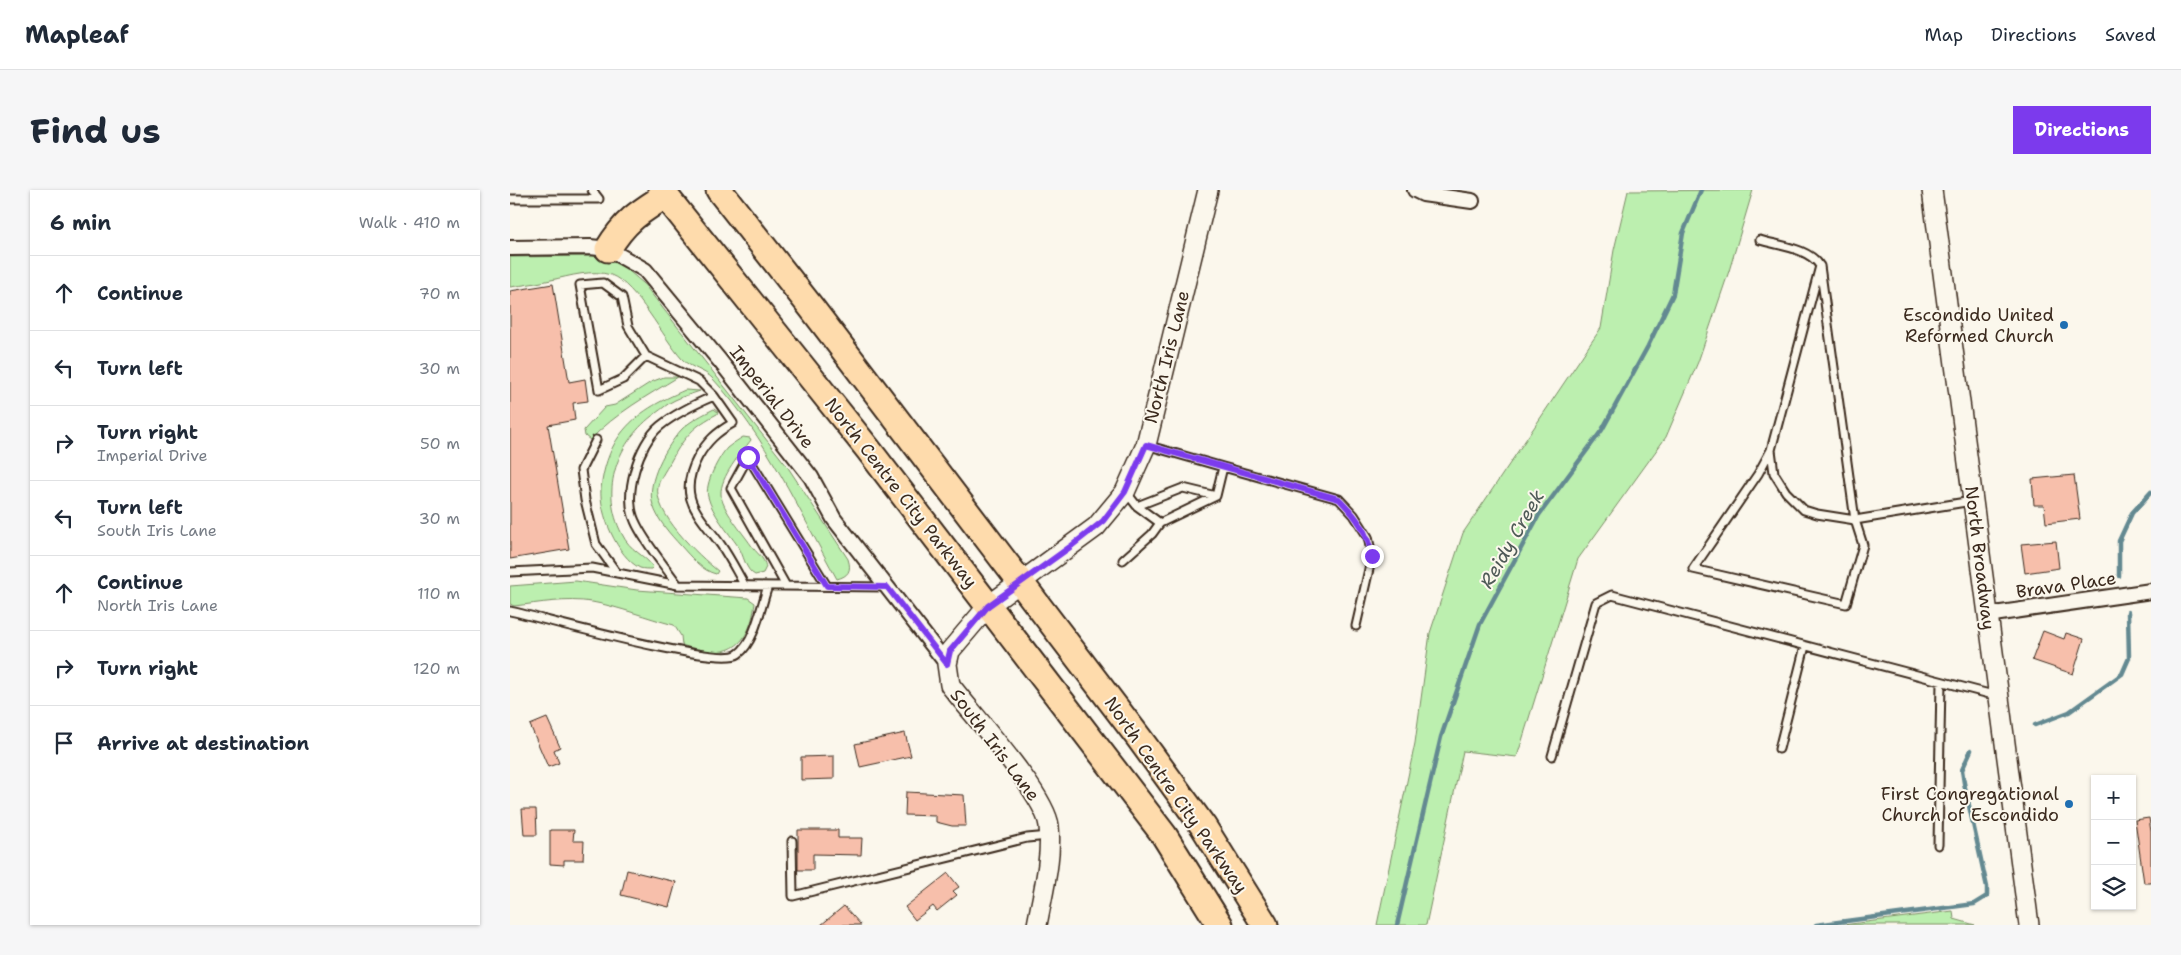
<!DOCTYPE html>
<meta charset="utf-8">
<style>
:root{--surface:#fff;--page:#f6f6f7;--text:#1f2937;--muted:#747a83;--line:#e0e1e3;--accent:#7c3aed}
body{margin:0;font-family:"Shantell Sans",sans-serif;background:var(--page);color:var(--text)}
.controls{position:absolute;right:15px;bottom:15px;display:grid;overflow:hidden;border-radius:0px;box-shadow:0 1px 4px #0004}
.controls button{width:45px;height:45px;display:grid;place-items:center;padding:0;border:0;border-bottom:1px solid var(--line);background:var(--surface);color:var(--text);font:25px sans-serif}
.stop{position:absolute;width:15px;height:15px;margin:-11px;border:4px solid #7c3aed;border-radius:50%;background:#fff}
.stop.end{background:#7c3aed;border-color:#fff;box-shadow:0 1px 5px #0008}
.list{margin:0;padding:0;list-style:none}
h2{display:flex;justify-content:space-between;align-items:center;height:65px;margin:0;padding:0 20px;font-size:21px}
h2 small{font-size:16px;font-weight:400;color:var(--muted)}
.list li{display:grid;grid-template-columns:32px 1fr auto;gap:15px;align-items:center;box-sizing:border-box;height:75px;padding:0 20px;border-top:1px solid var(--line)}
.list b{display:block;font-size:19px;white-space:nowrap}
.list p{margin:0;font-size:16px;white-space:nowrap;color:var(--muted)}
.list em{font-size:16px;font-style:normal;color:var(--muted)}
.icon{flex:none;width:28px;height:28px;fill:none;stroke:currentColor;stroke-width:2;stroke-linecap:round;stroke-linejoin:round}
.map{position:relative;flex:none;width:1641px;height:735px;overflow:hidden;border-radius:0px}
header{display:flex;align-items:center;gap:30px;box-sizing:border-box;height:70px;padding:0 25px;background:var(--surface);border-bottom:1px solid var(--line)}
header strong{font-size:24px}
nav{display:flex;gap:28px;margin-inline-start:auto;font-size:18px}
.intro{display:flex;align-items:center;justify-content:space-between;box-sizing:border-box;height:120px;padding:0 30px}
h1{margin:0;font-size:35px}
.button{padding:12px 22px;border-radius:0px;background:var(--accent);color:#fff;font-size:18px;font-weight:700}
main{display:flex;gap:30px;padding:0 30px}
aside{flex:1;background:var(--surface);border-radius:0px;box-shadow:0 1px 4px #0004}
.map>svg:first-child{display:block}
</style>
<header>
<strong>Mapleaf</strong>
<nav><a>Map</a><a>Directions</a><a>Saved</a></nav>
</header>
<div class="intro"><h1>Find us</h1><a class="button">Directions</a></div>
<main>
<aside>
<h2>6 min<small>Walk · 410 m</small></h2>
<ul class="list">
<li><svg class="icon" aria-label="ahead" viewBox="0 0 24 24"><path d="M12 20V5M6 11l6-6 6 6"/></svg><div><b>Continue</b></div><em>70 m</em></li>
<li><svg class="icon" aria-label="left" viewBox="0 0 24 24"><path d="M17 20v-9H6M10 6l-5 5 5 5"/></svg><div><b>Turn left</b></div><em>30 m</em></li>
<li><svg class="icon" aria-label="right" viewBox="0 0 24 24"><path d="M7 20v-9h11M14 6l5 5-5 5"/></svg><div><b>Turn right</b><p>Imperial Drive</p></div><em>50 m</em></li>
<li><svg class="icon" aria-label="left" viewBox="0 0 24 24"><path d="M17 20v-9H6M10 6l-5 5 5 5"/></svg><div><b>Turn left</b><p>South Iris Lane</p></div><em>30 m</em></li>
<li><svg class="icon" aria-label="ahead" viewBox="0 0 24 24"><path d="M12 20V5M6 11l6-6 6 6"/></svg><div><b>Continue</b><p>North Iris Lane</p></div><em>110 m</em></li>
<li><svg class="icon" aria-label="right" viewBox="0 0 24 24"><path d="M7 20v-9h11M14 6l5 5-5 5"/></svg><div><b>Turn right</b></div><em>120 m</em></li>
<li><svg class="icon" aria-label="arrive" viewBox="0 0 24 24"><path d="M6 21V4h12l-3 4 3 4H6"/></svg><div><b>Arrive at destination</b></div></li>
</ul>
</aside>
<div class="map">
<svg width="1641" height="735" viewBox="0 0 1641 735">
<rect width="100%" height="100%" fill="#fbf7ec"/>
<filter id="ink" filterUnits="userSpaceOnUse"><feTurbulence type="fractalNoise" baseFrequency=".02" numOctaves="2"/><feDisplacementMap in="SourceGraphic" scale="10" xChannelSelector="R" yChannelSelector="G"/><feConvolveMatrix kernelMatrix="1 2 1 2 8 2 1 2 1" color-interpolation-filters="sRGB"/></filter>
<g filter="url(#ink)">
<path fill="#bcefaf" stroke="#7c8c66" d="M1243 0 1219 81 1188 172 1156 247 1068 369 1007 567 953 561 916 735H867L905 553 920 443 953 343 1091 138 1104 60 1118 1Z
M88 66 113 76 133 93 277 276 338 369C342 381 338 386 327 389 289 321 256 246 203 189 195 180 180 178 172 169 153 148 127 95 101 85 82 79 60 86 41 90 28 93 14 95 0 97V67Z
M154 187H168C137 206 106 223 80 250L75 246 74 240 95 217 105 215 141 192Z
M175 200 190 201C182 204 173 206 165 210 158 213 152 219 146 223 107 251 89 300 112 344 120 361 134 364 143 377L141 379C138 379 133 379 130 378 107 367 89 322 91 299 93 280 99 260 110 245 127 222 150 211 175 200Z
M204 219 208 222 207 224C184 236 175 246 162 269 158 277 150 287 148 296 143 323 188 365 208 381L206 384C192 381 180 366 171 356 160 344 148 331 143 315 135 293 157 255 172 239 180 231 194 224 204 219Z
M233 247 240 248 241 250C231 263 210 287 211 304 211 318 233 343 241 355 246 363 254 367 256 377L253 383 245 385C235 380 234 365 228 356 218 342 202 323 198 307 194 294 209 267 217 258 222 254 228 250 233 247Z
M66 391 127 400 238 408 245 413C239 461 215 470 172 455L171 446 164 435C137 428 110 417 82 412 56 408 30 413 4 416L0 414V396Z
M1443 721 1444 729 1465 735H1333Z"/>
<g fill="none" stroke-linecap="round" stroke-linejoin="round">
<path stroke="#638991" stroke-width="4.5" d="M1609 386V351L1622 323 1641 302
M1525 535 1559 522 1612 484 1619 468 1618 422
M887 735 931 547 970 434 1029 325 1092 240 1138 156 1163 104 1173 43 1191 0
M1306 735 1464 714 1477 706V697L1454 593 1452 580 1461 560"/>
</g>
<path fill="#f7bfab" stroke="#3b2a1e" d="M43 94 59 192 75 189 78 211 63 213 65 230 38 235 59 359 0 369V101Z
M1564 285 1570 329 1536 333 1534 315H1524L1522 289Z
M1546 351 1549 378 1515 383 1511 354Z
M1533 441 1554 449 1556 443 1574 449 1563 484 1522 470Z
M37 528 50 557 44 560 49 573 38 577 20 535Z
M395 543 401 566 350 577 345 554Z
M324 566V589L291 590V567Z
M396 602 454 605 456 636H442L426 632V626L395 625Z
M12 619H26L27 645H14Z
M1639 628 1641 642V693H1634L1625 630Z
M40 640H64L63 651H74L73 670H54V675L40 674Z
M288 640H328V648H352L351 665 303 664V680H288Z
M117 680 166 692 159 717 111 705Z
M438 683 449 697 443 701 447 705 427 721 423 716 405 730 395 717Z
M334 716 351 735H311Z"/>
<g fill="none" stroke-linecap="round" stroke-linejoin="round">
<g stroke="#3b2a1e" stroke-width="11">
<path id="lane" d="M0 9H89L82 0
M1250 50C1269 56 1299 58 1310 76
M136 166 113 189 89 200 70 95 93 93 112 107 118 136 136 166 189 191 204 206
M86 250 71 280 75 310 86 354 107 383
M636 255 713 277 706 306 650 333
M1261 260 1248 284 1183 379 1336 414 1353 355 1345 330 1307 324 1294 320 1276 302 1264 283 1261 260 1310 76 1345 330 1462 311
M713 277 829 309 844 325 858 347 862 366 846 436
M627 316 673 298 706 306
M613 370 642 344 650 333 627 316 616 302
M0 382 82 378 168 395 377 397
M168 395C155 376 134 352 125 331 113 305 128 254 150 236 166 223 185 214 204 206L223 233C207 242 197 251 188 267 166 308 189 324 211 355 220 368 227 382 235 396
M276 396 221 298 238 267 317 396
M0 421C32 428 209 478 228 464 245 452 251 416 258 396
M1269 559 1295 456
M1042 566 1086 413 1102 405 1487 506
M282 651 283 706 517 648 539 646
M1428 655 1431 492"/>
</g>
<g stroke="#3b2a1e" stroke-width="18">
<path id="street" d="M905 0 913 4 962 11
M0 58 80 57 98 59 135 80 210 171 301 287 324 329 437 474
M1477 425 1641 401"/>
</g>
<g stroke="#3b2a1e" stroke-width="22">
<path id="secondary" d="M1422 0 1519 735
M527 735C533 702 542 669 539 636 536 605 462 524 440 495L437 474 440 461 478 416 586 337 615 302 636 255 698 0"/>
</g>
<g stroke="#3b2a1e" stroke-width="29">
<path id="highway" d="M151 0 358 259 654 645 710 735
M209 0 301 117 629 548 693 636 755 735
M98 59C115 31 128 23 155 6"/>
</g>
<use href="#lane" stroke="#fbf7ec" stroke-width="7"/>
<use href="#street" stroke="#fbf7ec" stroke-width="14"/>
<use href="#secondary" stroke="#fbf7ec" stroke-width="19"/>
<use href="#highway" stroke="#fedbac" stroke-width="25"/>
</g>
</g>
<g fill="none" stroke-linecap="round" stroke-linejoin="round" filter="url(#ink)">
<path stroke="#7c3aed" stroke-width="6" d="M238 267 317 396 377 397 437 474 440 461 478 416 560 357 593 331 615 302 636 255 829 309C847 327 857 341 862 366"/>
</g>
<g fill="#1f6fb2" stroke="#fbf7ec" stroke-width="2">
<circle cx="1554" cy="135" r="5"/>
<circle cx="1559" cy="614" r="5"/>
</g>
<g text-anchor="middle" dominant-baseline="central" stroke-width="4" stroke-linejoin="round" paint-order="stroke">
<g font-size="18" fill="#3b2a1e" stroke="#fbf7ec" text-anchor="end">
<text x="1544" y="125">Escondido United<tspan x="1544" dy="21">Reformed Church</tspan></text>
<text x="1549" y="604">First Congregational<tspan x="1549" dy="21">Church of Escondido</tspan></text>
</g>
<g font-size="18" fill="#3b2a1e" stroke="#fbf7ec">
<text transform="translate(657 167) rotate(-76)">North Iris Lane</text>
<text transform="translate(262 207) rotate(52)">Imperial Drive</text>
<text transform="translate(391 303) rotate(52)">North Centre City Parkway</text>
<text transform="translate(1470 368) rotate(83)">North Broadway</text>
<text transform="translate(1556 395) rotate(-8)">Brava Place</text>
<text transform="translate(485 555) rotate(53)">South Iris Lane</text>
<text transform="translate(666 605) rotate(55)">North Centre City Parkway</text>
</g>
<g font-size="19" font-style="italic" fill="#4f5a57" stroke="#fbf7ec">
<text transform="translate(1002 349) rotate(-60)">Reidy Creek</text>
</g>
</g>
</svg>
<div class="controls">
<button>+</button>
<button>−</button>
<button><svg class="icon" aria-label="layers" viewBox="0 0 24 24"><path d="M12 4l9 5-9 5-9-5zM3 14l9 5 9-5"/></svg></button>
</div>
<div class="stop" style="left:238px;top:267px"></div>
<div class="stop end" style="left:862px;top:366px"></div>
</div>
</main>
